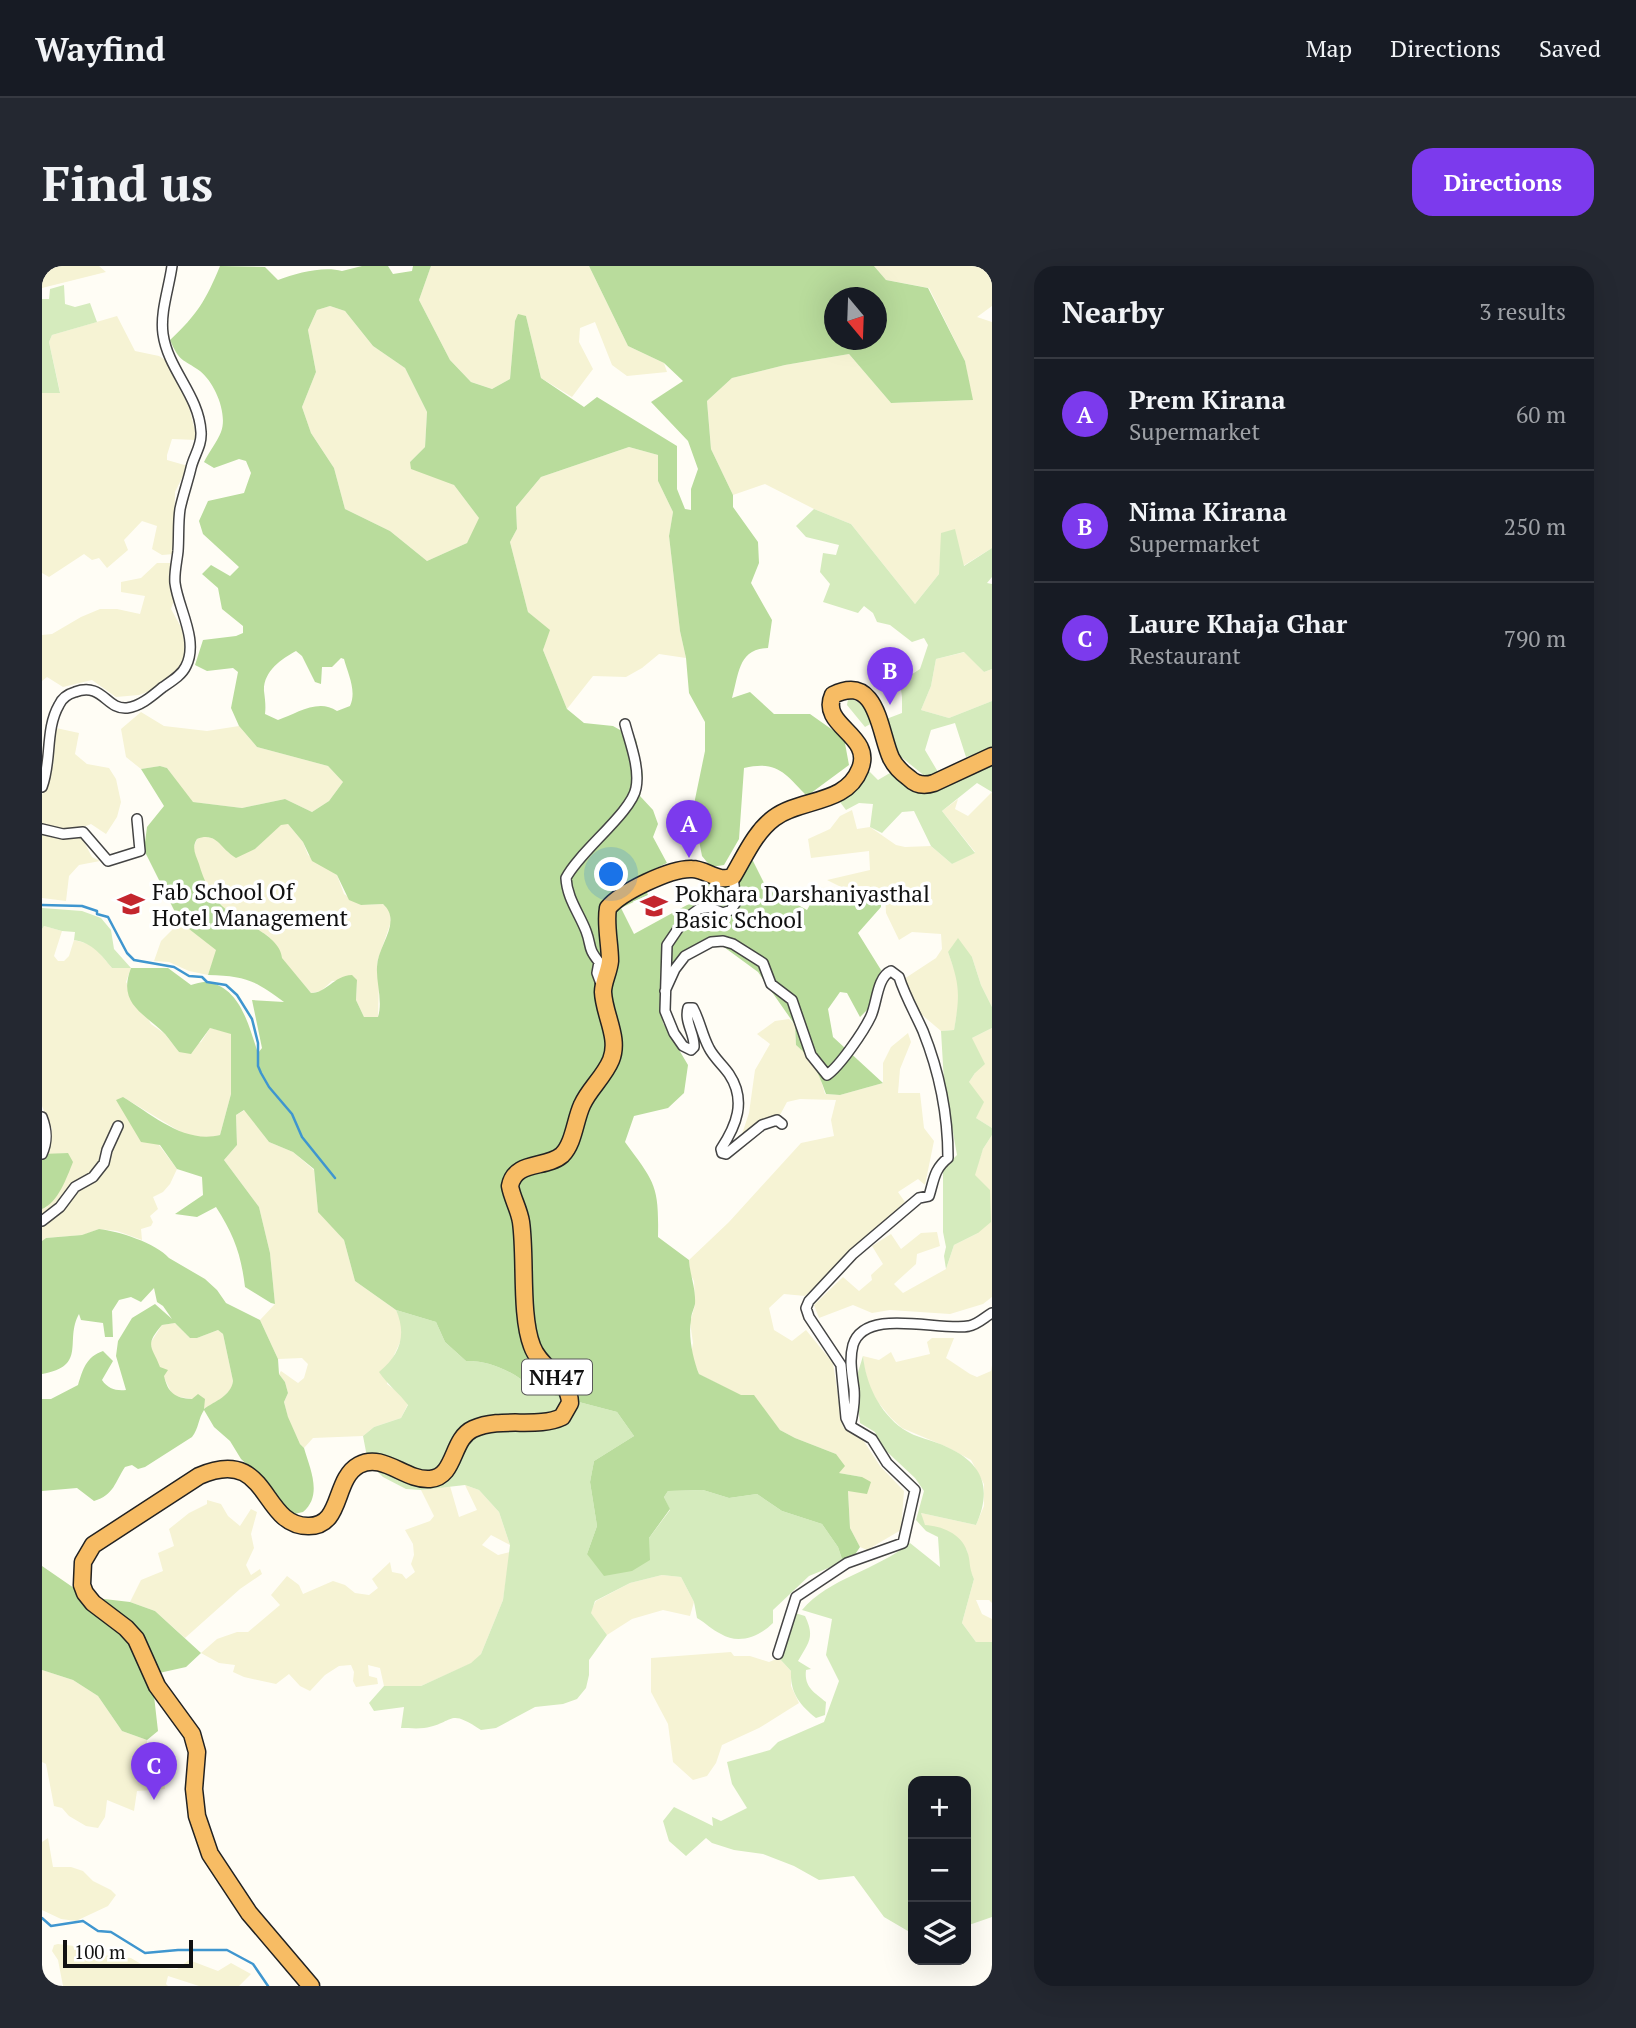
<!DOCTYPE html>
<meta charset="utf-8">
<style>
:root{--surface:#171b24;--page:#242831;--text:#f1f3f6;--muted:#9ea1a6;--line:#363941;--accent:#7c3aed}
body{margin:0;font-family:"PT Serif",serif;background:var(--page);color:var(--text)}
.controls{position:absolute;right:21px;bottom:21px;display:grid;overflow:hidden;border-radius:14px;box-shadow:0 7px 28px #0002}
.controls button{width:63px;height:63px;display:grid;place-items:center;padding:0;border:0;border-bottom:2px solid var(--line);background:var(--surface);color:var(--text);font:35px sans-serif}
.compass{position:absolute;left:782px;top:21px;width:63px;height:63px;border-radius:50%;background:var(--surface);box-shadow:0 7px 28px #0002;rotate:161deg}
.scale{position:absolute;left:21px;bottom:18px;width:130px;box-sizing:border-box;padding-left:7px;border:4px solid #111;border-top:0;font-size:19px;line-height:24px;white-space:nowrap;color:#111;-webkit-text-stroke:5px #fff;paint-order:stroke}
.you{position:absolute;left:570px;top:609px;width:24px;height:24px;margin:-18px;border:5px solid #fff;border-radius:50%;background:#1a73e8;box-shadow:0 0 0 10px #1a73e833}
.badge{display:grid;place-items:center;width:46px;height:46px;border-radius:50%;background:var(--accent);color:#fff;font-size:23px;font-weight:700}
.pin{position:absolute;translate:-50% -58px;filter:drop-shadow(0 2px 4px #0008)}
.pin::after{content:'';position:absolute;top:37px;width:24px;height:21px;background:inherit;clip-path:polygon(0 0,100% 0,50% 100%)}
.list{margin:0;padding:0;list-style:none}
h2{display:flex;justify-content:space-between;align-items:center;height:91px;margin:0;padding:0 28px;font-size:30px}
h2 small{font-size:23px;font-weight:400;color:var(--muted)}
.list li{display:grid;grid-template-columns:46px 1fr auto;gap:21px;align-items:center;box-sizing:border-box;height:112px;padding:0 28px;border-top:2px solid var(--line)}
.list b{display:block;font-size:26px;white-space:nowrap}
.list p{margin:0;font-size:23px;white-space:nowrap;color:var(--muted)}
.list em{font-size:23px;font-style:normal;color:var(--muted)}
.icon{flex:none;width:38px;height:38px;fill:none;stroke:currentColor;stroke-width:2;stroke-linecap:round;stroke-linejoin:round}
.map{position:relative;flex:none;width:950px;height:1720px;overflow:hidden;border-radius:21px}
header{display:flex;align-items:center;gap:42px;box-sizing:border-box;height:98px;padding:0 35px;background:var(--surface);border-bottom:2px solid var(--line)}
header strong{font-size:33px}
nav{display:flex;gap:38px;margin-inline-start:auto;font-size:24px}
.intro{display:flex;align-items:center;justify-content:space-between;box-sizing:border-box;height:168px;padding:0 42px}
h1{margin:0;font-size:49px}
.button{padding:18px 32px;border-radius:21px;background:var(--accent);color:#fff;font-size:24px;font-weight:700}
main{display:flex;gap:42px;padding:0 42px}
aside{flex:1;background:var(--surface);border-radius:21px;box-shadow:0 7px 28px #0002}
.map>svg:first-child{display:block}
</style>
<header>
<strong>Wayfind</strong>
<nav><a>Map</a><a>Directions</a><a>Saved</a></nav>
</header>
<div class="intro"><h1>Find us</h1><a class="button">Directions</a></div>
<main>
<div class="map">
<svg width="950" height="1720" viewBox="0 0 950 1720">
<rect width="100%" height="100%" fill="#fffdf5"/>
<path fill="#f6f3d4" d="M57 0 64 6 0 22V0Z
M389 0H547L586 80 622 97 625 106 585 110 570 99 553 56 538 62 537 76 551 103 530 131 499 112 484 50 473 55 468 113 450 123 429 116 408 94 377 34Z
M832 0H950V40L935 51 950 56V282L921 300 899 283 897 308 873 338 809 258 772 243 723 218 691 229 669 183 665 135 690 112 743 99 807 88 849 137 930 134 923 95 887 22 844 14Z
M288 40 303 45 331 80 363 102 385 146 383 181 368 196 412 219 438 253 425 277 385 295 348 265 303 243 292 202 269 167 260 141 274 106 266 64 275 44Z
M75 50 93 85 117 90 128 97 145 132 155 174 130 173 125 189V194L146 200 133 226 132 288 120 289 110 283 115 260 100 255 82 274 86 284 65 302 57 292 50 294 42 288 7 311 0 307V127L18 126 7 76 10 69Z
M587 181 616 189V215L631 246 627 270 638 365 644 392 617 388 600 402 584 411 551 410 525 443 501 384 507 364 486 346 468 276 475 263 474 241 499 211Z
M115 297H132L134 329 129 343 140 363 143 382 141 396 128 411 113 423 97 429 74 431 50 414 21 421 5 411 0 415V369L10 368 39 351 58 343H75L98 348 103 330 79 326V316L99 312Z
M923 386 942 406 950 403V435L907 452 879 444 889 420 894 393Z
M99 446 122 460 165 465 197 460 215 481 286 500 301 516 287 535 270 546 243 533 200 542 150 536 125 502 118 500 99 503 84 491 79 463Z
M14 462 37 467 33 488 45 498 67 502 74 513 79 536 75 551 64 568 49 558 34 564H24L0 558V529L11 500Z
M950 526V741L939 719 930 691 906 686 916 714 917 736 912 764 899 765 879 748 862 713 894 692 900 683 899 668 870 666 857 674 844 647 843 626 825 620 799 621 785 614 828 604 827 585 769 592 766 573 788 563 798 550 810 544 815 563 828 561 854 579 863 581 889 580 910 598 933 586 900 545 916 533 913 543 926 550Z
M239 558H246L261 576 266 589 295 609 302 628 319 639 341 638 347 642 349 656 335 696 337 717 336 751H322L314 734 315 714 290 715 279 725 269 727 239 692 226 670 181 642 161 614 151 583 155 573 161 570 174 573 188 588 213 583Z
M0 565 39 570 50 591 58 595 37 599 27 610 24 635 0 632Z
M138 656 175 684 166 709 147 705 127 696 112 695 119 675Z
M2 660 20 665 12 690 16 695H22L27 690 32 674 47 678 55 684 70 702H89L84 716 109 758 123 768 137 786 159 776 168 762 189 767V828L178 869 163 873 142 868 81 831 135 903 128 918 121 926 111 931 116 943 108 950 111 956 109 960 99 963 100 974 75 965 57 963 41 969 4 972 0 975V943L5 941 26 887 4 889 10 863 0 840V663Z
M747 753 753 759 754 779 765 788 776 804 783 828 798 829 841 817V797L849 781 866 767 869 776 858 803 856 827H878L882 862 892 875 883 919 876 913 856 926 863 936 763 1030 742 1028 727 1042 732 1064 750 1075 764 1064 791 1097 801 1161 821 1174 838 1200 862 1225 859 1264 825 1284 818 1281 808 1262 806 1225 820 1211 797 1207 794 1188 753 1172 738 1164 712 1130H699L657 1108 649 1088 651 1077 648 1056 653 1039 652 1015 648 1008 647 994 687 956 759 877 792 870 789 854 794 834 758 833 745 836 738 849 721 853 699 871 707 847 713 804 728 778 715 768 733 755Z
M950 762V862L934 852 927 816 933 807 930 772Z
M203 844 227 876 251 886 272 904 276 945 302 974 313 1015 354 1044 360 1057V1072L348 1098 345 1118 357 1127 366 1138 359 1152 332 1161 321 1170 271 1172 262 1182 258 1178 246 1152 242 1136 246 1127 243 1116 237 1108 239 1105 256 1117 262 1112 266 1098 260 1092 236 1093 218 1054 233 1038 228 987 217 941 182 894 195 879 194 849Z
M950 869V1031L941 1038 908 1048 848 1044 830 1047 811 1039 777 1052 772 1039 801 1011 817 1025 830 1014 829 1009 841 998 830 980 849 968 859 983 879 967 895 966 898 980 875 988 874 998 852 1018 861 1027 904 1003 912 979 936 967 932 909 941 883Z
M133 1057 148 1072H155L176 1064 181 1068 191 1115 190 1122 180 1132 162 1143 150 1133 131 1130 108 1083 107 1079 120 1059Z
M890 1072H912L904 1092 928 1108 935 1111 949 1105 950 1099V1337L947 1334H934L940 1348 950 1353V1376H934L920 1357 932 1313 927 1302 925 1284 882 1259 879 1247 934 1259 942 1240V1218L929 1194 905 1181 860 1162 849 1152 835 1135 827 1120 822 1100 821 1090 837 1094 849 1086 854 1096 888 1088 885 1076Z
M423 1219 437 1224 457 1246 468 1279 449 1269 440 1279 456 1289 468 1286 461 1334 439 1388 430 1397 379 1420H342L338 1402 326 1399 327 1410 335 1412 336 1418 314 1421 311 1415 312 1406 309 1399 297 1400 283 1409 268 1425 258 1420 247 1408 234 1418 202 1411 191 1406 193 1399 177 1397 159 1387 175 1373 195 1366H206L238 1339 229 1329 245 1310 257 1319 261 1328 291 1315 303 1319 313 1327 327 1329 336 1322 330 1313 348 1296 350 1306 360 1308 364 1313 373 1306 369 1298 372 1289 371 1278 363 1264 388 1255 392 1250 379 1224 408 1220 417 1251 435 1244Z
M165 1234 179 1238 186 1250 198 1260 209 1243 215 1246 209 1268 212 1282 204 1299 209 1309 218 1303 220 1308 198 1323 143 1372 113 1345 88 1336 99 1314 121 1305 116 1287 132 1280 127 1263 147 1247 165 1238Z
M620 1309 639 1311 652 1336 648 1350 621 1344 590 1353 565 1369 548 1346 554 1335 588 1317Z
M689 1386 692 1390H708L727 1396 737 1392 749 1405V1420L757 1437 717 1462 680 1479 674 1497 665 1510 651 1514 631 1496 626 1458 609 1426V1392Z
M0 1404 31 1414 56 1430 80 1465 105 1474V1485L122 1509 123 1523 95 1525 92 1545 65 1534 63 1551 56 1562 44 1560 27 1550 20 1542 12 1540 4 1498 0 1496Z
M6 1572 11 1601H29L41 1605 51 1615 69 1624 74 1629 66 1640 34 1655 19 1653 0 1644V1576Z
M16 1678 32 1680 60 1689 89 1692 104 1701 135 1703 147 1694 176 1705 189 1697 209 1708 197 1720H157L126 1710 124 1718 126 1720H21L16 1694 10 1685 12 1679Z"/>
<path fill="#d5ebbd" d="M22 19 23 38 33 41 48 37 55 56 10 69 7 76 18 127H0V33H7L8 23Z
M772 243 809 258 873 338 897 308 899 267 913 263 922 300 950 282V311L945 317 950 318V403L942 406 922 386 894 393 889 420 879 444 907 452 950 435V483L924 491 913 457 889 464 883 484 896 506 884 511 848 482 839 455 860 447V431L858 416 878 403 886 379 882 372 870 376 848 359 835 356 831 347 822 340 816 347 781 336 788 318 778 306 781 287 794 289 797 279 764 271 754 260Z
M806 433C819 433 825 446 832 456L823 461 805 439Z
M950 494V526L935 517 900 545 933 587 910 598 889 580 872 545 860 546 840 567 828 561 831 538 817 537 804 544 795 532 825 503 836 514 853 504 866 520Z
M0 642 40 645 59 652 69 664 72 683 89 702H70C59 689 51 677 32 674L33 666 20 665 2 660 0 663Z
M916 672 930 691 939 719 950 741V762L930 772 943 798 933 807 927 816 942 836 934 852 950 862V869L941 883 933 909 948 924 949 956 936 967 912 979 904 1003 902 990 904 981 901 966V903L915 889 902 816 899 765 912 764C918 729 918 719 906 686Z
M354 1044 394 1056 403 1076 424 1095C447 1094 476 1107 491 1124L575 1146 592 1170 552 1195 548 1216 555 1260 545 1288 607 1272 628 1244 622 1231 626 1225 661 1224 687 1232 715 1228 740 1245 780 1258 796 1281 801 1296 767 1310 731 1344V1357C718 1370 697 1379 679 1368 670 1364 664 1357 655 1352L652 1336 639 1311 620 1309 588 1317 553 1335 549 1347 565 1369 547 1394V1409L544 1422 535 1433 521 1438 493 1441 454 1462 439 1464C405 1441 413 1457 382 1462 374 1463 366 1462 359 1462L362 1441 332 1445 327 1437 342 1420H379L429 1397 439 1388 461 1334 468 1279 457 1246 437 1224 423 1219 379 1224 364 1223 341 1211 326 1196 321 1170 332 1161 359 1152 366 1139C357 1127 346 1119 337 1106 358 1089 365 1069 354 1044Z
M821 1090C824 1118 837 1146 861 1163 874 1172 891 1174 905 1181 942 1198 950 1223 934 1259L879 1247 883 1259C899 1260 919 1267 925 1285 929 1295 926 1300 932 1313L920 1357 934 1376H950V1651L924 1660V1515H871V1668L842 1651 812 1610 777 1614 752 1600 721 1588 692 1584 670 1577 664 1572 644 1590 627 1575 621 1555 632 1541 671 1560 670 1551 679 1555 705 1542 690 1518 685 1496 728 1484 736 1476 782 1456 797 1415 784 1389 790 1353 760 1344C787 1312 835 1304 868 1277L898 1301 896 1271 884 1265 874 1254 882 1225 873 1212 840 1181 833 1166 818 1157 813 1116Z
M753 1347 763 1350C773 1371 767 1376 756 1395L769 1403 764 1404C762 1421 772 1426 784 1436L783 1449 774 1452C758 1439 748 1427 749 1405L737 1392Z"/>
<path fill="#b9dc9c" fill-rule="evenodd" d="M178 0 223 1 236 14C255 7 281 0 300 5L320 0H346L351 8 370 5 371 0H389L377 34 408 94 429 116 450 123 468 113 473 55 476 48 484 50 499 112 542 141 555 131 635 180V223L643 243 649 244V223L656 203 646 175 609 136 641 115 622 97 586 80 547 0H832L844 14 886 22 923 95 931 134 849 137 807 88 743 99 690 112 665 135 669 183 691 229V241L716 276 717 297 709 317 730 354 726 382C696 383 697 408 690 432L708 426 732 448H768L802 472 807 499 765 530C743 508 736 494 702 502L697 573 682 599 669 601 660 590 651 543 663 485V456L647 427 644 392 638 365 627 270 631 246 616 215V189L587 181 499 211 474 241 475 263 468 276 486 346 508 364 501 384 525 443 542 457 571 460 594 473 601 509 598 530 611 544 616 558 611 571 625 597 571 622 576 632 603 622 606 629 579 642 592 668 645 639 665 633 662 614 683 613 704 593 711 595 724 621 765 644 778 621 797 632 834 629 839 633V641L816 667 839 704 828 741 818 751 805 727 798 726 786 743 791 771 841 817 798 829 784 828C777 808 771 793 754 779L753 759 716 706 671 673 641 689 618 728 621 757 646 799 642 827 626 842 592 850 583 876C613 917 617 919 616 971L647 994C648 1010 654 1022 653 1038 652 1043 649 1048 649 1054 646 1070 651 1093 657 1108L699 1129H712L738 1164 753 1172 794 1188 803 1200 797 1207 820 1211 829 1216 825 1228 806 1225 808 1262 818 1281 810 1293 801 1296 796 1281 780 1258 740 1245 715 1228 687 1232 661 1224 626 1225 622 1231 628 1243 607 1272 608 1294 590 1305 562 1310 545 1288 555 1260 548 1216 552 1195 592 1170 575 1146 491 1124C476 1107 447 1094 424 1095L403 1076 394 1056 354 1044 313 1015 302 974 276 946 272 903 251 886 227 876 202 844 194 849 195 879 182 894 217 941 228 987 233 1038 229 1037 203 1021C199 988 192 969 174 941L155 951 133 948 161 929 160 911 135 903 118 879 99 876 74 834 81 831C111 849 142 878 178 869L189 828V768L168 762 149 788 137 786C132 780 128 774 123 768 102 747 75 738 89 702H126L149 719C154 718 161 715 166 716 199 722 207 761 216 787L220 782 210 734 242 736C213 714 203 710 166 709L174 684 138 656 102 584 105 561 122 540 99 503 118 500 125 502 151 536 200 542 243 533 270 546 287 535 301 516 286 500 215 481 197 460 189 442 196 406 191 402 165 405 153 399 161 374 194 370 201 367V360L180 343 176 322 160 308 169 299 188 310 197 301 161 268 157 255 166 235 202 227 209 207 204 195 197 193 172 202 162 196C167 186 175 176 179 166 186 148 173 117 158 105 140 92 138 97 128 74 155 49 164 34 178 0ZM792 32H834V74H792ZM288 40 303 45 331 80 363 102 385 146 383 181 368 196 369 203 412 219 437 252 425 277 385 295 348 265 303 243 292 202 269 167 260 141 274 106 266 64 275 44ZM254 385 260 390 273 416 279 418 280 401H290L299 392 302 393C306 408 315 425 308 440L295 445C276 432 254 448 236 454L223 448C224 440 223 433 222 425 221 406 239 393 254 385ZM246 558 261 576 270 595 295 609 307 634 319 639 341 638C361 656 335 680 335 701 334 717 341 735 336 751H322L314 734 315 714 310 709C291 710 285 727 269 727L240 692C238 668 196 656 180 640 168 628 162 615 157 598 154 589 149 582 155 573 175 565 179 584 194 592L213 583 239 559Z
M26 887 31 896C25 911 16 937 0 943V888Z
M57 963C76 965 114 977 127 992L163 1013 175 1024 184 1037 218 1054 236 1093 237 1108 243 1116 246 1127 242 1136 246 1151 258 1178 262 1182C268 1203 281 1229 261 1246L248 1249 214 1207 199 1193 188 1175 172 1161 162 1144C156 1153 157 1162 150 1171L103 1201 96 1203 90 1199 83 1201C73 1216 72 1229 52 1235L35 1222 0 1225V1133H9L36 1119C41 1103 44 1091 61 1085L71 1095 60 1114C66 1123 74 1125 84 1124L74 1090 76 1075 90 1052 113 1038 130 1053 121 1040 115 1036 112 1022 99 1036 89 1031 77 1034 70 1045 71 1071H63L61 1057 39 1054 37 1048C22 1075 46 1100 0 1108V975L4 972 40 969ZM133 1057 148 1072H155L176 1064 181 1068 191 1115C189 1130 173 1135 162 1143L163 1133 156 1128 150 1133C133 1132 126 1127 122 1110L126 1104 118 1101C110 1080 102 1080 120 1059Z
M0 1300 45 1331 88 1336 113 1345 159 1387 144 1401 117 1407 111 1421 116 1465 105 1474 80 1465 56 1430 31 1414 0 1404Z"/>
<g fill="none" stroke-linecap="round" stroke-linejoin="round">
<path stroke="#3f96cf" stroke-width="2.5" d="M0 639 40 640 55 645V648L66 651 85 687 92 694 132 701 147 710 160 711 165 716 184 719 195 729 210 753 216 777V800L219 807 227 821 250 848 260 871 293 912
M0 1652 9 1660 41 1655 56 1665 69 1666 103 1687 136 1684H185L211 1698 226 1720"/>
<g stroke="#444" stroke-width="12">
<path id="minor" d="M0 521C10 495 3 463 17 439 20 432 26 428 33 426 61 416 64 444 85 442 99 440 110 430 121 421 130 415 140 409 144 400 157 374 136 342 133 317 132 307 135 295 136 285 137 271 136 256 138 243 141 229 146 215 149 202 152 189 160 180 159 166 157 129 126 104 121 68 118 46 127 22 130 0
M0 563 21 568 41 566 66 595 98 585 95 553
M691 610 694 636 689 644 681 647 666 641 657 643 642 654 625 679 623 745 632 767 641 780 649 784 652 781C653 768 642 756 646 742H651C658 755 660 769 667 782 672 792 681 799 687 808 705 835 694 860 679 883L680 887 684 888 720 859 735 854 740 858
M559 718 555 707 557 696C545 681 550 681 544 665 537 647 525 632 524 612 537 586 590 546 594 522 598 502 588 477 583 458
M623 725 633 703 643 690 669 676 681 675 691 678 721 697 729 718 750 734 769 789 785 809C798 800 822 765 829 750 835 737 835 711 849 705L857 711C863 730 873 747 881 765 897 805 906 848 906 892 892 903 892 914 887 930L877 932 811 988 767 1035 764 1042 767 1051 799 1099 804 1152 808 1160 830 1173 845 1197 873 1224 861 1277 805 1297 754 1331 736 1388
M0 851C5 864 6 875 0 888
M0 955 18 941 33 921 51 911 62 897 65 884 76 860
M808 1160C811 1148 813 1135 812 1123 810 1108 807 1094 811 1079 823 1040 898 1066 927 1060 935 1059 943 1051 950 1047"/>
</g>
<g stroke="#222" stroke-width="19">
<path id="trunk" d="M269 1720 207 1647 168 1588 155 1550 152 1523 155 1486 150 1468 115 1420 94 1373 84 1362 51 1337 43 1327 40 1319 41 1296 51 1279 157 1210C228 1179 218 1260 266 1260 301 1261 291 1213 317 1199 341 1186 363 1215 388 1213 414 1211 409 1173 431 1163 460 1150 495 1163 520 1151L528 1137C527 1111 498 1103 490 1080 478 1049 484 991 479 956 477 943 470 932 468 920 473 894 504 903 520 889 532 877 533 854 540 839 547 823 562 811 569 794 578 772 562 749 561 726 561 716 567 706 568 695 568 678 563 658 566 642 579 626 629 602 650 603 664 603 678 618 691 610 703 590 713 566 732 552 759 532 804 539 818 503 832 469 777 460 791 429 836 407 837 466 849 492 853 500 860 507 867 512 874 519 883 520 892 517L950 490"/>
</g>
<use href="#minor" stroke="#fff" stroke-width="9"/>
<use href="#trunk" stroke="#f7bc64" stroke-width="16"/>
</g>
<defs>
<g id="university-bare" transform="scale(2.1)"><path d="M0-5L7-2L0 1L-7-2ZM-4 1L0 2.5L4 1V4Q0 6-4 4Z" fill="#c4262e" stroke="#fff" stroke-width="2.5" paint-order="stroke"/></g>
<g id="school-bare" transform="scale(2.1)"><path d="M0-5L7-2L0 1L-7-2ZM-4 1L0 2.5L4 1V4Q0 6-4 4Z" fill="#c4262e" stroke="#fff" stroke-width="2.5" paint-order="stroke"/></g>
</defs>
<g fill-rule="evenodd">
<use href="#university-bare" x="89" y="638"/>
<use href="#school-bare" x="612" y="640"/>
</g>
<g text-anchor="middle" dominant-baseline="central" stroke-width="7" stroke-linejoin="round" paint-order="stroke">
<rect fill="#fff" stroke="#585858" stroke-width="2" x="480" y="1093.5" width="70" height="35" rx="5"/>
<g font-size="21" font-weight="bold" fill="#111">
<text x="515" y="1111">NH47</text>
</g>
<g font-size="23" fill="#111" stroke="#fff" text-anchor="start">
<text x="110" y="625">Fab School Of<tspan x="110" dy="26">Hotel Management</tspan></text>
<text x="633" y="627">Pokhara Darshaniyasthal<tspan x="633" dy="26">Basic School</tspan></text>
</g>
</g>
</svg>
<div class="controls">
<button>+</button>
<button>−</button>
<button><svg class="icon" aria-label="layers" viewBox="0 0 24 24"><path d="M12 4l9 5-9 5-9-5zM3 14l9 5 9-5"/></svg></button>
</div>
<svg class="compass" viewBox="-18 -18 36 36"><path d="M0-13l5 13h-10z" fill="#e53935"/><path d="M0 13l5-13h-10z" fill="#9ea1a6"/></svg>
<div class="scale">100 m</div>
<div class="you"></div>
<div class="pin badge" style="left:647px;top:592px">A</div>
<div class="pin badge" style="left:848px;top:439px">B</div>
<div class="pin badge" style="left:112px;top:1534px">C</div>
</div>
<aside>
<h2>Nearby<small>3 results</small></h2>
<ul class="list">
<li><span class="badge">A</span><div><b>Prem Kirana</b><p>Supermarket</p></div><em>60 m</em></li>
<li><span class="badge">B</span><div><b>Nima Kirana</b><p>Supermarket</p></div><em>250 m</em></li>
<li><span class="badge">C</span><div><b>Laure Khaja Ghar</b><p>Restaurant</p></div><em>790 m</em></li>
</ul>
</aside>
</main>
